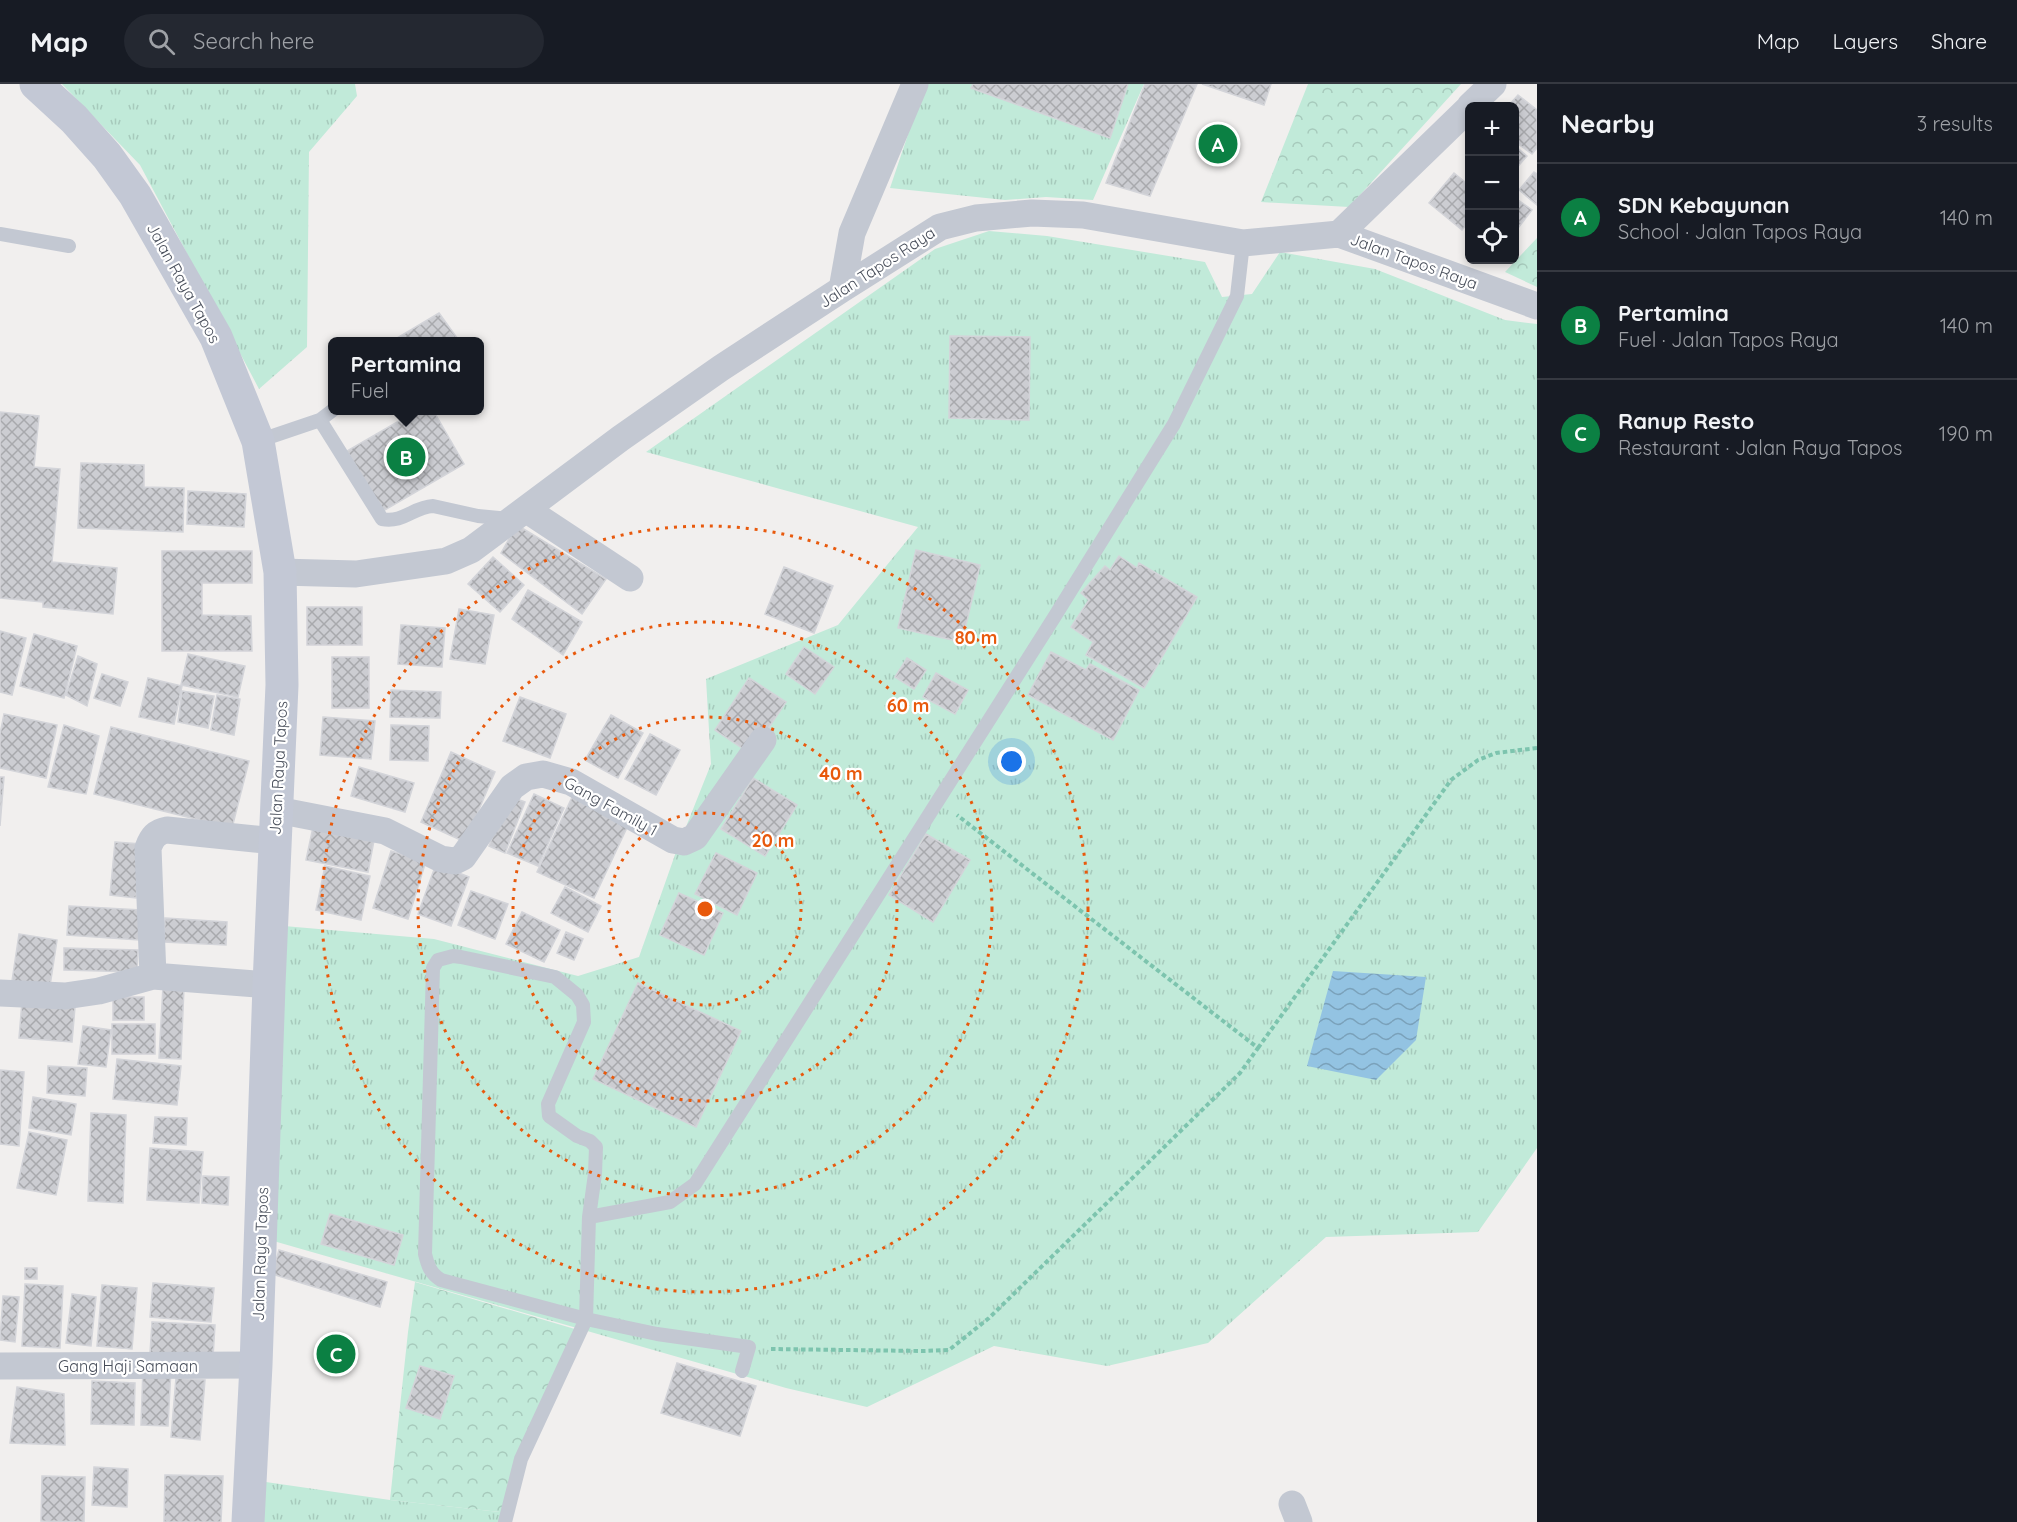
<!DOCTYPE html>
<meta charset="utf-8">
<style>
:root{--surface:#171b24;--page:#242831;--text:#f1f3f6;--muted:#9ea1a6;--line:#363941;--accent:#0b8043}
body{margin:0;font-family:Quicksand,sans-serif;background:var(--page);color:var(--text)}
.controls{position:absolute;right:18px;top:18px;display:grid;overflow:hidden;border-radius:9px;box-shadow:0 3px 9px #0003}
.controls button{width:54px;height:54px;display:grid;place-items:center;padding:0;border:0;border-bottom:2px solid var(--line);background:var(--surface);color:var(--text);font:30px sans-serif}
.you{position:absolute;left:1012px;top:678px;width:21px;height:21px;margin:-15px;border:4px solid #fff;border-radius:50%;background:#1a73e8;box-shadow:0 0 0 9px #1a73e833}
.badge{display:grid;place-items:center;width:39px;height:39px;border-radius:50%;background:var(--accent);color:#fff;font-size:20px;font-weight:700}
.pin{position:absolute;translate:-50% -50%;border:3px solid #fff;box-shadow:0 2px 6px #0006}
.popup{position:absolute;left:328px;top:253px;width:156px;height:78px;box-sizing:border-box;display:grid;place-content:center;border-radius:9px;background:var(--surface);filter:drop-shadow(0 2px 4px #0005);font-size:20px;white-space:nowrap;color:var(--muted)}
.popup b{font-size:22px;color:var(--text)}
.popup::after{content:'';position:absolute;left:50%;top:100%;margin-left:-12px;border:12px solid transparent;border-top-color:var(--surface)}
.list{margin:0;padding:0;list-style:none}
h2{display:flex;justify-content:space-between;align-items:center;height:78px;margin:0;padding:0 24px;font-size:26px}
h2 small{font-size:20px;font-weight:400;color:var(--muted)}
.list li{display:grid;grid-template-columns:39px 1fr auto;gap:18px;align-items:center;box-sizing:border-box;height:108px;padding:0 24px;border-top:2px solid var(--line)}
.list b{display:block;font-size:22px;white-space:nowrap}
.list p{margin:0;font-size:20px;white-space:nowrap;color:var(--muted)}
.list em{font-size:20px;font-style:normal;color:var(--muted)}
.icon{flex:none;width:33px;height:33px;fill:none;stroke:currentColor;stroke-width:2;stroke-linecap:round;stroke-linejoin:round}
.map{position:relative;flex:none;width:1537px;height:1438px;overflow:hidden}
header{display:flex;align-items:center;gap:36px;box-sizing:border-box;height:84px;padding:0 30px;background:var(--surface);border-bottom:2px solid var(--line)}
header strong{font-size:28px}
nav{display:flex;gap:33px;margin-inline-start:auto;font-size:21px}
.search{width:420px;height:54px;background:var(--page);display:flex;align-items:center;gap:15px;box-sizing:border-box;padding:0 21px;border-radius:33px;color:var(--muted);font-size:22px}
main{display:flex}
aside{flex:1;background:var(--surface)}
.map>svg:first-child{display:block}
</style>
<header>
<strong>Map</strong>
<div class="search"><svg class="icon" aria-label="search" viewBox="0 0 24 24"><circle cx="10" cy="10" r="6"/><path d="M15 15l6 6"/></svg>Search here</div>
<nav><a>Map</a><a>Layers</a><a>Share</a></nav>
</header>
<main>
<div class="map">
<svg width="1537" height="1438" viewBox="0 0 1537 1438">
<defs>
<pattern id="grass-tufts" width="24" height="20" patternUnits="userSpaceOnUse" patternTransform="scale(1.5)"><rect width="24" height="20" fill="#c1ead9"/><path d="M3 7l-1-3M5 7V3M7 7l1-3M15 17l-1-3M17 17v-4M19 17l1-3" fill="none" stroke="#a7cabc"/></pattern>
<pattern id="forest-crowns" width="20" height="18" patternUnits="userSpaceOnUse" patternTransform="scale(1.5)"><rect width="20" height="18" fill="#c1ead9"/><path d="M2 6a3 3 0 1 1 6 0M12 15a3 3 0 1 1 6 0" fill="none" stroke="#a7cabc"/></pattern>
<pattern id="water-waves" width="16" height="10" patternUnits="userSpaceOnUse" patternTransform="scale(1.5)"><rect width="16" height="10" fill="#93c3e2"/><path d="M0 5q4-4 8 0t8 0" fill="none" stroke="#7aa1ba"/></pattern>
<pattern id="building-cross-hatch" width="8" height="8" patternUnits="userSpaceOnUse" patternTransform="scale(1.5)"><rect width="8" height="8" fill="#cccdd2"/><path d="M0 0l8 8M0 8l8-8" fill="none" stroke="#a8a9ad"/></pattern>
</defs>
<rect width="100%" height="100%" fill="#f1efee"/>
<path fill="url(#grass-tufts)" d="M62 0H355L357 12 309 68 307 263 259 305 140 81Z
M925 0H973L972 4 1109 54 1128 0H1144L1093 116 1046 113 1005 116 890 104Z
M989 147 1047 152 1205 178 1222 213 1252 210 1280 168 1375 185 1505 236 1537 240V1064L1478 1148 1326 1153 1208 1259 1107 1282 994 1262 867 1323 786 1304 270 1156 284 842 434 855 578 892 639 873 676 768 711 680 706 595 838 541 918 443 646 368 935 165Z
M259 1397 390 1416 509 1429 507 1438H258Z"/>
<path fill="url(#forest-crowns)" fill-rule="evenodd" d="M1308 0H1461L1349 123 1261 118Z
M1537 154V203L1505 188Z
M415 1198 585 1248 536 1350 509 1429 390 1416 408 1248ZM420 1282 453 1292 440 1334 407 1324Z"/>
<path fill="url(#water-waves)" d="M1333 887 1426 893 1416 956 1376 996 1307 982Z"/>
<path fill="url(#building-cross-hatch)" stroke="#d3d4d9" stroke-width="1.5" d="M973 0H1128L1110 54 971 4Z
M1145 0H1197L1150 112 1106 99Z
M1202 0H1271L1264 21Z
M1518 11 1537 26V64L1532 70 1514 57V22H1508Z
M1514 61 1527 72 1514 87Z
M1534 88 1537 90V121L1519 106Z
M1454 89 1470 102V137L1462 146 1429 119Z
M1514 113 1532 126 1515 148H1514Z
M439 229 460 258H399L397 254Z
M950 252 1030 253 1029 336 949 334Z
M418 326H433L464 380 383 427 347 367Z
M0 328 39 332 34 383 60 385 52 478 117 484 113 530 43 523V518L0 514Z
M81 379 144 381V403L184 404 183 448 78 444Z
M188 407 246 410 244 443 187 440Z
M517 441 606 495 582 530 501 469Z
M916 466 980 481 962 558 898 544Z
M162 467H252V499H202V531L251 532 252 567H162Z
M1119 472 1137 484 1139 479 1197 513 1144 604 1086 571 1093 558 1071 543 1089 516 1081 509 1105 482 1110 486Z
M493 473 524 501 500 528 468 500Z
M784 483 833 502 814 549 765 530Z
M528 506 582 538 563 571 512 535Z
M307 523H362V561H307Z
M459 525 494 531 485 580 450 575Z
M401 541 445 544 442 583 398 580Z
M0 547 26 554 12 611 0 608Z
M34 550 77 562 64 614 20 602Z
M804 563 834 583 815 610 786 590Z
M1051 568 1086 586 1090 580 1139 606 1113 656 1028 611Z
M188 570 245 582 238 613 181 601Z
M78 572 97 580 87 622 66 611Z
M332 573H369V624H332Z
M907 574 926 586 914 605 895 593Z
M936 589 968 606 955 630 923 613Z
M102 590 128 598 120 622 94 614Z
M148 594 182 602 174 640 139 633Z
M749 594 786 618 751 670 715 646Z
M391 606 441 608 440 634 390 633Z
M182 607 214 612 208 644 178 638Z
M217 611 240 615 234 651 211 646Z
M520 613 566 630 550 674 503 657Z
M4 630 57 641 46 694 0 684V650Z
M611 631 643 649 618 694 585 676Z
M323 633 375 637 371 675 320 671Z
M64 641 99 652 86 710 48 703Z
M391 641 429 642 428 677 390 676Z
M111 643 249 677 232 744 94 710Z
M650 650 680 666 656 711 625 695Z
M451 668 495 688 465 758 421 738Z
M359 683 414 699 405 728 351 712Z
M0 693H4L0 742Z
M753 694 797 721 765 772 721 745Z
M574 709 631 735 594 814 537 788Z
M534 710 564 724 538 782 507 769Z
M509 712 525 718 505 769 489 762Z
M315 734 376 746 368 788 306 776Z
M926 750 970 776 933 838 889 811Z
M115 758 141 760 136 814 110 811Z
M391 767 426 777 408 835 373 824Z
M716 769 757 789 737 831 695 810Z
M436 780 469 793 451 842 418 830Z
M325 782 370 792 361 836 316 826Z
M565 803 601 822 588 848 551 829Z
M471 807 508 820 495 855 458 841Z
M679 809 723 829 704 871 660 851Z
M69 822 141 826 139 856 67 851Z
M522 828 560 846 544 878 506 860Z
M165 834 227 838 226 861 164 858Z
M566 848 583 855 574 876 557 869Z
M19 850 57 856 50 902 12 897Z
M64 864 138 866 137 888 64 886Z
M638 899 741 947 696 1043 593 995Z
M163 902 184 903 181 975 159 974Z
M113 913H144V936H113Z
M22 918 75 923 72 958 19 954Z
M112 940H155V970H112Z
M83 942 111 946 106 983 78 980Z
M117 975 181 982 177 1021 113 1015Z
M48 982 87 984 85 1012 47 1009Z
M0 986 24 988 19 1062 0 1060Z
M33 1013 76 1020 71 1051 29 1044Z
M91 1029 126 1031 123 1119 88 1117Z
M155 1033 187 1034 186 1061 153 1059Z
M29 1048 67 1056 56 1111 17 1104Z
M150 1064 203 1068 199 1119 147 1116Z
M203 1092 229 1093 228 1121 202 1119Z
M330 1130 403 1151 394 1181 321 1160Z
M279 1166 387 1198 380 1223 272 1190Z
M25 1184H37V1195H25Z
M153 1199 214 1204 211 1238 150 1233Z
M25 1200 63 1202 60 1264 22 1262Z
M102 1201 137 1204 132 1265 97 1262Z
M72 1210 96 1213 91 1262 66 1259Z
M3 1212 19 1213 15 1258 0 1256Z
M152 1238 215 1241 213 1273 150 1269Z
M677 1279 756 1302 740 1352 661 1329Z
M420 1282 454 1292 440 1335 406 1324Z
M143 1284 171 1285 168 1342 141 1341Z
M176 1294 205 1296 200 1356 171 1353Z
M92 1297 135 1299 134 1341 91 1340Z
M17 1303 64 1310 65 1361 10 1359Z
M94 1383 128 1385 127 1423 92 1421Z
M165 1391 223 1392 221 1438H164Z
M42 1392 85 1393 84 1438 41 1437Z"/>
<g fill="none" stroke-linecap="round" stroke-linejoin="round">
<path stroke="#7dc4ae" stroke-width="4" stroke-dasharray="4.5 3" stroke-linecap="butt" d="M1258 964 1451 696 1478 676 1496 669 1537 664
M771 1265 923 1267 949 1266 989 1234 1240 989 1258 964 957 731"/>
<path stroke="#c3c8d2" stroke-width="14" d="M0 150 69 162
M320 336 382 435C404 439 413 423 433 422L478 432 510 435
M258 357 320 336 333 326
M589 1133 595 1090 596 1063 590 1057 577 1052 549 1032 548 1020 584 938 583 921 577 911 555 893 461 873 453 872 438 876 433 884 425 1170C428 1182 430 1189 441 1196L586 1235 589 1133 670 1118 695 1100 1055 532 1174 340 1237 212 1243 159
M505 1438 521 1375 586 1235 657 1250 749 1263 742 1287"/>
<path stroke="#c3c8d2" stroke-width="27" d="M1470 22 1493 0
M1339 150 1470 23
M842 205 852 149 915 0
M527 426 630 494
M280 488 356 490 446 477 471 466 621 354 721 284 842 205 940 143 976 134 1032 129 1083 131 1243 159 1339 150 1537 222
M277 726 385 747 441 775 455 777 463 773 512 703 526 693 543 690 571 698 673 756 684 758 695 753 763 656
M153 892 148 764C152 753 156 748 167 746L275 757
M0 909 65 912 99 907 153 892 269 901
M0 1282 256 1281
M1292 1420 1299 1438"/>
<path stroke="#c3c8d5" stroke-width="33" d="M36 0 74 35 107 72 135 111 216 253 258 357 280 488 282 601 269 901 256 1281 248 1438"/>
</g>
<g fill="none" stroke="#e8590c" stroke-width="3" stroke-dasharray="3 6">
<circle cx="705" cy="825" r="96"/>
<circle cx="705" cy="825" r="192"/>
<circle cx="705" cy="825" r="287"/>
<circle cx="705" cy="825" r="383"/>
</g>
<g text-anchor="middle" dominant-baseline="central" stroke-width="4.5" stroke-linejoin="round" paint-order="stroke">
<g font-size="16" fill="#484e5a" stroke="#fff">
<text transform="translate(1414 177) rotate(20)">Jalan Tapos Raya</text>
<text transform="translate(877 183) rotate(-33)">Jalan Tapos Raya</text>
<text transform="translate(184 199) rotate(61)">Jalan Raya Tapos</text>
<text transform="translate(278 684) rotate(-87)">Jalan Raya Tapos</text>
<text transform="translate(611 722) rotate(29)">Gang Family 1</text>
<text transform="translate(260 1170) rotate(-88)">Jalan Raya Tapos</text>
<text x="128" y="1282">Gang Haji Samaan</text>
</g>
</g>
<circle cx="705" cy="825" r="9" fill="#e8590c" stroke="#fff" stroke-width="3"/>
<g font-size="18" text-anchor="middle" font-weight="bold" fill="#e8590c" stroke="#fff" stroke-width="4.5" stroke-linejoin="round" paint-order="stroke">
<text x="976" y="560">80 m</text>
<text x="908" y="628">60 m</text>
<text x="841" y="696">40 m</text>
<text x="773" y="763">20 m</text>
</g>
</svg>
<div class="controls">
<button>+</button>
<button>−</button>
<button><svg class="icon" aria-label="locate" viewBox="0 0 24 24"><circle cx="12" cy="12" r="6"/><path d="M12 2v4M12 18v4M2 12h4M18 12h4"/></svg></button>
</div>
<div class="you"></div>
<div class="pin badge" style="left:1218px;top:60px">A</div>
<div class="pin badge" style="left:406px;top:373px">B</div>
<div class="popup"><b>Pertamina</b>Fuel</div>
<div class="pin badge" style="left:336px;top:1270px">C</div>
</div>
<aside>
<h2>Nearby<small>3 results</small></h2>
<ul class="list">
<li><span class="badge">A</span><div><b>SDN Kebayunan</b><p>School · Jalan Tapos Raya</p></div><em>140 m</em></li>
<li><span class="badge">B</span><div><b>Pertamina</b><p>Fuel · Jalan Tapos Raya</p></div><em>140 m</em></li>
<li><span class="badge">C</span><div><b>Ranup Resto</b><p>Restaurant · Jalan Raya Tapos</p></div><em>190 m</em></li>
</ul>
</aside>
</main>
